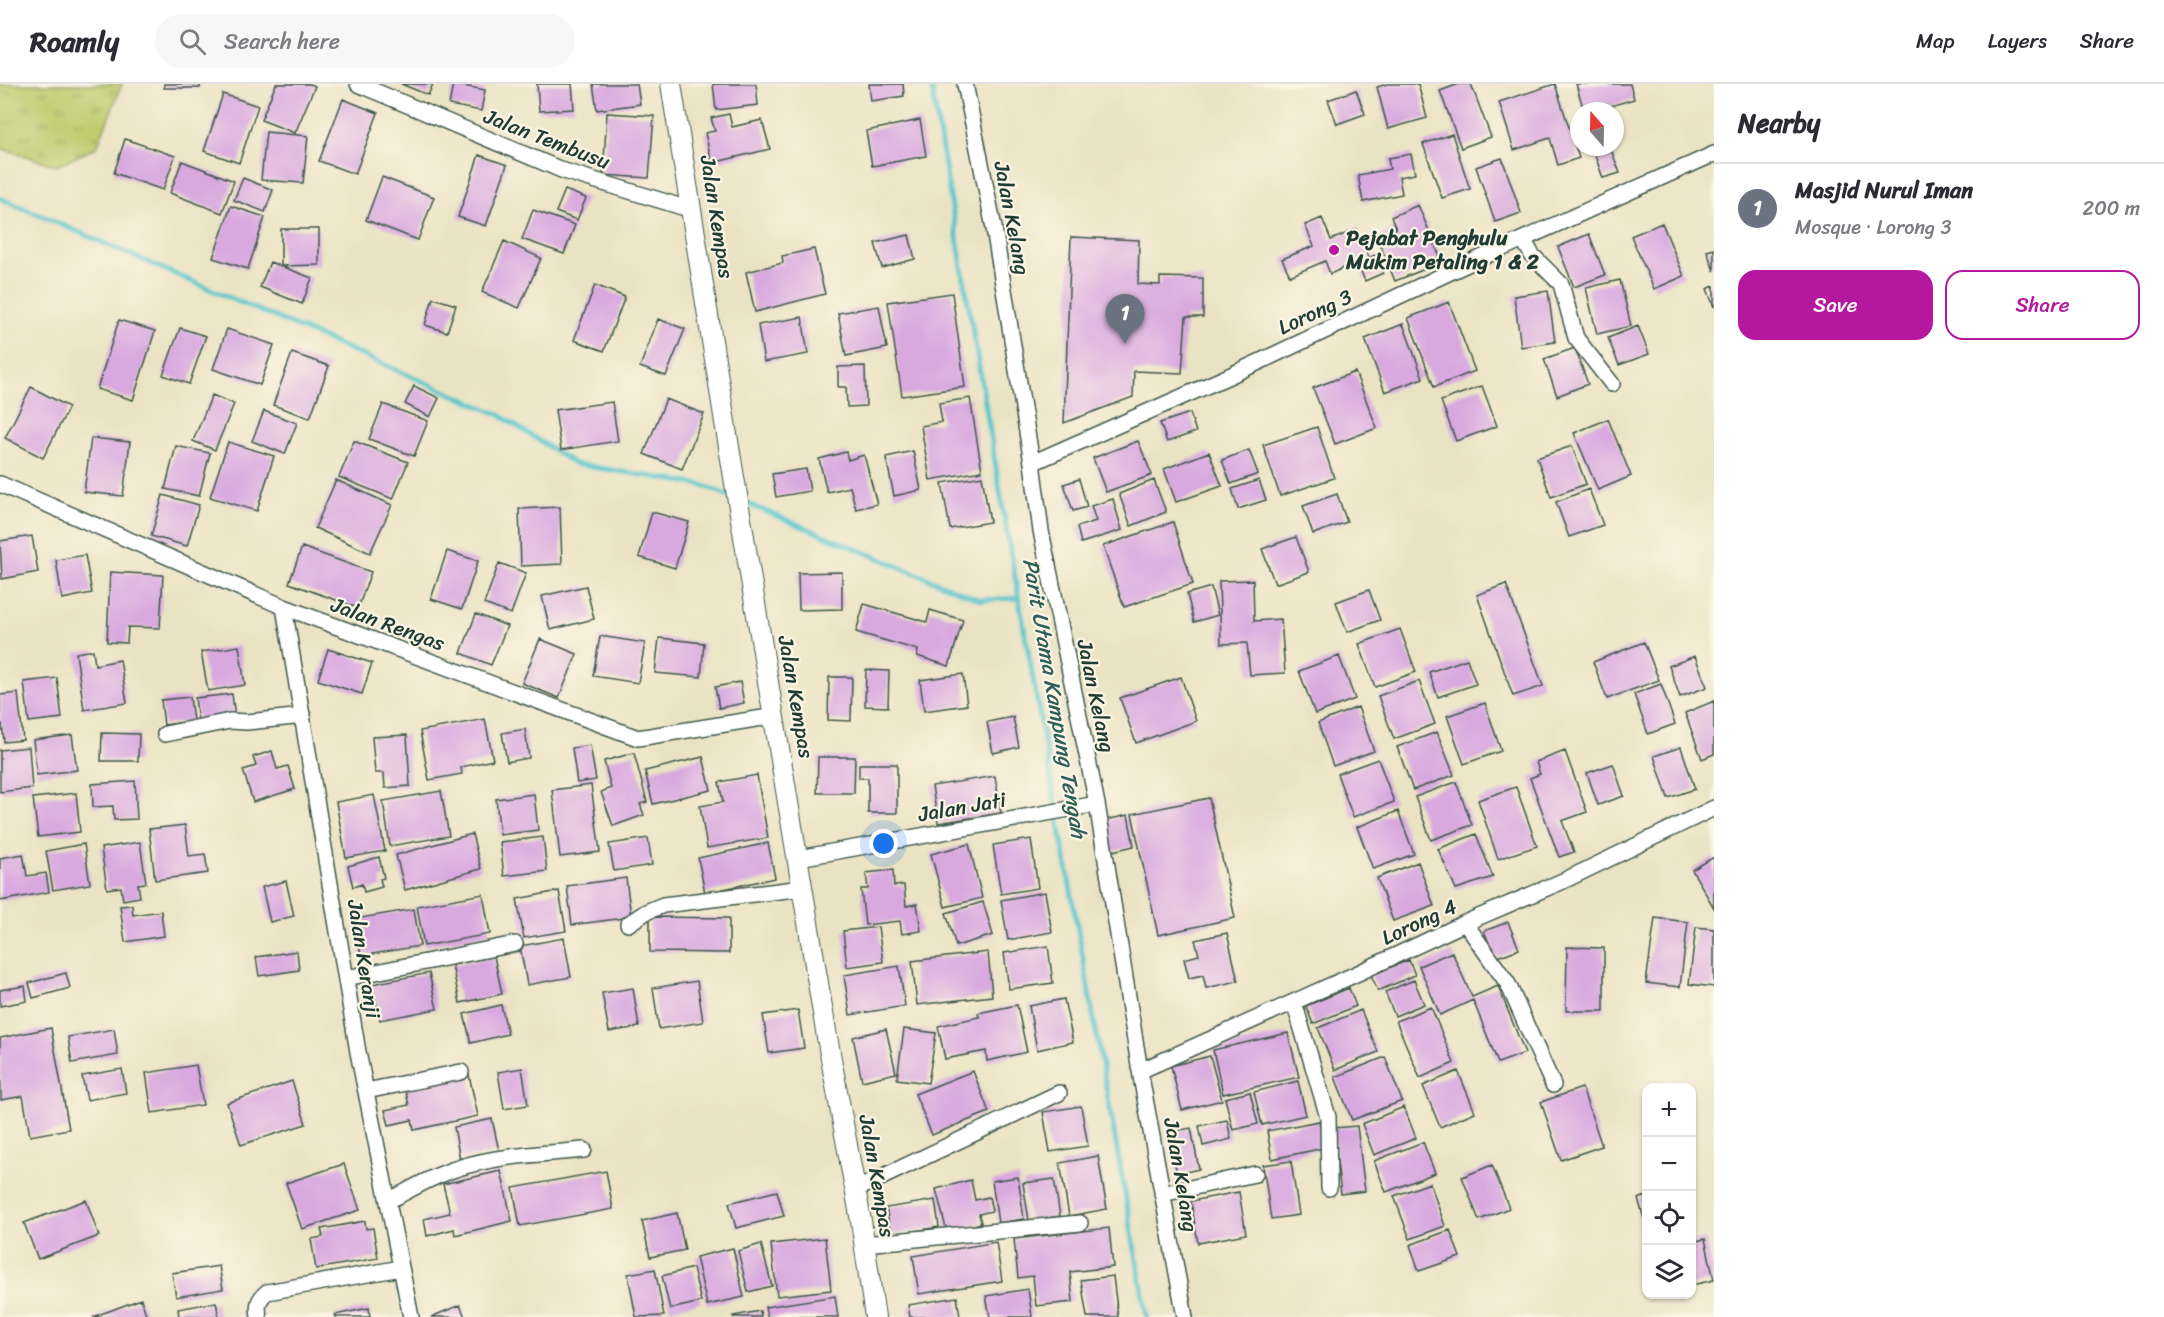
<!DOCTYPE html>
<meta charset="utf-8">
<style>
:root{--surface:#fff;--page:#f7f7f7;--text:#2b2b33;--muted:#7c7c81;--line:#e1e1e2;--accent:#b5179e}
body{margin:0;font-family:Sriracha,sans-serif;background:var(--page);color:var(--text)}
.controls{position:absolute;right:18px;bottom:18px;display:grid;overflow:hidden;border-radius:12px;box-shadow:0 2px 4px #0004}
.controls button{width:54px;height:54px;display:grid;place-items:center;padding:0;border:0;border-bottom:2px solid var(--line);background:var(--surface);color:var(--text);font:30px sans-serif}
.compass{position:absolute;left:1570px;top:18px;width:54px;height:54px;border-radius:50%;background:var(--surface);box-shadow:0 2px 4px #0004;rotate:340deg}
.you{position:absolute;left:884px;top:760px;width:21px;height:21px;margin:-15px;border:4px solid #fff;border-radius:50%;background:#1a73e8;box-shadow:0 0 0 9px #1a73e833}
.badge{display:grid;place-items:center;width:39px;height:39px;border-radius:50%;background:var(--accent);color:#fff;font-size:20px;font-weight:700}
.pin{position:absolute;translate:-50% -50px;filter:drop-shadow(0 2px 3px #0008)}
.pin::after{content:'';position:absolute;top:32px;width:21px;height:18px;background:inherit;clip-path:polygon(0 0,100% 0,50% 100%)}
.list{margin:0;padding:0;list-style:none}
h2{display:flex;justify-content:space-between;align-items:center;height:78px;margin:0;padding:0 24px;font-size:26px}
h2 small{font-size:20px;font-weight:400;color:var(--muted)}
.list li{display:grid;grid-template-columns:39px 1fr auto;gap:18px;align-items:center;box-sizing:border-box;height:90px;padding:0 24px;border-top:2px solid var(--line)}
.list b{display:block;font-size:22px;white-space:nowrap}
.list p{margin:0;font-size:20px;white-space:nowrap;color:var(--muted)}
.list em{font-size:20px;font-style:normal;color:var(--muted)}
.actions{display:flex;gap:12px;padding:18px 24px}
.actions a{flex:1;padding:14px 0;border:2px solid var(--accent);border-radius:18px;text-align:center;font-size:21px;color:var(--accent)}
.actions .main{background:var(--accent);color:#fff}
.icon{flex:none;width:33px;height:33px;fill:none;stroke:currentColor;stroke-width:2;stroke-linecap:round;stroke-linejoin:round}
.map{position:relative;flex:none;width:1714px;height:1233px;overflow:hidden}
header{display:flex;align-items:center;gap:36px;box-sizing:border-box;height:84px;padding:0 30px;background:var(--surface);border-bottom:2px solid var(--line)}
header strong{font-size:28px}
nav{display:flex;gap:33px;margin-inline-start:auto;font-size:21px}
.search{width:420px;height:54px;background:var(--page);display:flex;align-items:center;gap:15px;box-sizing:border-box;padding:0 21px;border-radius:33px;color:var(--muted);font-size:22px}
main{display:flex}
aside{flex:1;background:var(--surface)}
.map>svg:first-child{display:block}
</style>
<header>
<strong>Roamly</strong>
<div class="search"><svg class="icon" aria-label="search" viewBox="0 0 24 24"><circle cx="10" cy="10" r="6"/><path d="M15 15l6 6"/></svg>Search here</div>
<nav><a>Map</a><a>Layers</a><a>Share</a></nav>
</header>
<main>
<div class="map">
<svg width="1714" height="1233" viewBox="0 0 1714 1233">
<defs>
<pattern id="grass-tufts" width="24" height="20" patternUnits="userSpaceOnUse" patternTransform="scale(1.5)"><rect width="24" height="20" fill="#becb6c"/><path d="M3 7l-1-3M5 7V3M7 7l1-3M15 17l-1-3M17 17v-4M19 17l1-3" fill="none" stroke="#9aa65a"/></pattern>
</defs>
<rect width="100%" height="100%" fill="#fcf5e5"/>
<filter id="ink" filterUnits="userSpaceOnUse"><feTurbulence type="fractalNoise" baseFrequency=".0167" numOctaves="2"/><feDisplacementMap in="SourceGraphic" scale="12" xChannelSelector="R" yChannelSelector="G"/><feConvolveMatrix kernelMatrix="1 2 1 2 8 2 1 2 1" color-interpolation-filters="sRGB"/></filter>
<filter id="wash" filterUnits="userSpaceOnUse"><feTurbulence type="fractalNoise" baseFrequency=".008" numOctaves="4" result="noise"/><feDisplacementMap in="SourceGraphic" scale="24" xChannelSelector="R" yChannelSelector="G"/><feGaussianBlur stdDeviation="1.35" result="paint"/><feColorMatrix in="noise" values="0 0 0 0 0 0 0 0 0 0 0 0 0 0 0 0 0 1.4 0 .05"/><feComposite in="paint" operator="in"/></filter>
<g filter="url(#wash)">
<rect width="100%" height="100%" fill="#eae3c3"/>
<path fill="url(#grass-tufts)" stroke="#6e8450" stroke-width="1.5" d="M0 0H122L97 63 57 82 0 64Z"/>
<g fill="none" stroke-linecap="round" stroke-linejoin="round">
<path stroke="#56c4cc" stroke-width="5" d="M931 0 1007 448 1147 1233
M0 114 498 330 575 380 702 401 732 413
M743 418 980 516 1019 514"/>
</g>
<g id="blocks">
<path fill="#d8a8df" d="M164 0H200V4H164Z
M276 0H310L315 2 295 49 261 36Z
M401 0H433L428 11Z
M453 0 485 6 481 27 449 21Z
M537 0H572L574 25 539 27Z
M593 0H637L640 20 597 26Z
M713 0H756L758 21 716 26Z
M869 0H903L904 12 871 17Z
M1387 0H1418L1427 34 1388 45 1377 3Z
M1459 0H1471L1491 53 1461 64 1440 7Z
M1555 0 1579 74 1558 81 1550 54 1514 66 1499 18Z
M1576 0H1630L1634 15 1594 27H1584Z
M1356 6 1365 30 1337 40 1328 16Z
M223 10 258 22 239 79 204 67Z
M343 15 378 29 355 90 319 77Z
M607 29 654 32 649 94 603 91Z
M729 30 732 43 762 36 770 65 712 79 705 49 715 47 711 34Z
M920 36 926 72 872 82 866 47Z
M266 48 308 52 303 99 261 96Z
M1452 50 1470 105 1442 114 1423 60Z
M125 55 175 72 163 106 114 89Z
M1592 63H1610L1620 89 1603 94Z
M1411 70 1415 90 1399 93 1402 110 1363 118 1358 91 1390 85 1388 74Z
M479 71 507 81 486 142 458 133Z
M1502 74 1521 129 1495 138 1476 83Z
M182 77 234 97 222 129 170 109Z
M382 93 434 113 418 156 366 136Z
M243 94 273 106 265 128 234 116Z
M565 106 586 114 577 136 556 128Z
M1418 121 1440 173 1423 181 1425 185 1395 197 1377 153 1396 145 1391 133Z
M231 122 265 133 248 185 213 174Z
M533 126 575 141 564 170 522 155Z
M1322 134 1331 156 1357 145 1369 174 1375 171 1383 189 1365 197 1357 178 1330 190 1325 177 1290 192 1282 175 1314 162 1305 141Z
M1662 139 1684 192 1654 205 1631 152Z
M281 145H319V181L281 182Z
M1589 150 1605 191 1574 203 1558 163Z
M909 151 915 175 882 184 875 159Z
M1071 153 1139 156 1138 200 1160 201V193L1203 194V233H1186L1182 289 1134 287 1133 313 1064 339Z
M504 157 541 174 519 224 482 208Z
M814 165 825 210 755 228 746 188 783 179 782 172Z
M1714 165V187L1707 167Z
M270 178 312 194 302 220 260 203Z
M1620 196 1631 242 1597 250 1586 204Z
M595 201 625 213 604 267 574 256Z
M1714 202V223L1707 205Z
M1548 207 1555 258 1521 263 1514 212Z
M952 209 965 303 902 312 888 218Z
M433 214 456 221 447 248 425 241Z
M1449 218 1475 287 1434 303 1408 234Z
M879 222 887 264 846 272 838 229Z
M802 233 808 270 764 278 758 241Z
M658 235 685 245 666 292 640 283Z
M119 236 155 247 133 316 97 305Z
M1403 240 1423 294 1385 308 1365 255Z
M1638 242 1649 270 1619 281 1608 254Z
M180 244 206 252 189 300 163 291Z
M227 245 274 261 260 301 213 285Z
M1575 264 1588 300 1557 312 1544 275Z
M292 269 329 282 310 334 273 321Z
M865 282 866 322 847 323 846 303H838V283Z
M1355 288 1377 344 1335 360 1313 304Z
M414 302 439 314 430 333 405 320Z
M1482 302 1497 342 1456 357 1441 317Z
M31 303 69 323 43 374 5 354Z
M212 311 234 320 215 366 193 357Z
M970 314 982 387 930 396 921 342 942 338 939 319Z
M666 315 704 330 682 385 644 370Z
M612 318 618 357 561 366 555 326Z
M383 320 428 337 414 372 369 355Z
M264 327 297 339 285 370 252 357Z
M1190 329 1196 348 1167 358 1160 339Z
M1608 335 1631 392 1598 406 1574 349Z
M1317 343 1334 394 1280 412 1263 361Z
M91 354 130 358 123 412 84 408Z
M354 357 408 378 393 415 339 393Z
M1138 357 1152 391 1106 408 1093 374Z
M228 358 274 372 257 427 210 413Z
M176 362 210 369 199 412 165 405Z
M1572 362 1586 400 1551 413 1537 374Z
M1249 366 1258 390 1231 400 1222 376Z
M913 367 921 406 894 412 886 373Z
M846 368 848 376 864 371 877 420 856 425 850 403 827 408 819 375Z
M1209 368 1222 402 1176 418 1164 385Z
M806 385 810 407 776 413 772 390Z
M982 392 990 438 950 445 942 399Z
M1079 395 1087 423 1073 427 1064 400Z
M336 396 392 421 370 469 315 444Z
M1154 396 1166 428 1131 442 1119 410Z
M1259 396 1266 416 1238 425 1232 405Z
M1589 405 1603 441 1569 453 1556 418Z
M1337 410 1347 438 1313 450 1303 422Z
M163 411 199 421 187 462 151 452Z
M1113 415 1122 446 1081 459 1077 443 1096 437 1091 422Z
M560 423 562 480 521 482 519 425Z
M652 428 689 438 675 484 639 473Z
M1173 438 1193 500 1124 523 1103 462Z
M32 452 38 488 2 495 0 457Z
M1296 453 1309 488 1275 500 1262 465Z
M302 463 371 488 358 524 289 499Z
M447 467 478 477 462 525 431 515Z
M85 471 92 509 62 515 56 476Z
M499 479 526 489 511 530 484 520Z
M110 488 163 491 160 544 128 543 127 559 107 558Z
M842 488V525L799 526 798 489Z
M1253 496 1254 537 1281 535 1285 589 1250 591 1247 559 1221 560 1219 497Z
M1506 500 1543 602 1513 612 1477 511Z
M586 502 594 535 550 546 542 512Z
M1211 503 1218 531 1194 538 1187 510Z
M1369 506 1380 536 1347 548 1336 518Z
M864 520 927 538 930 526 963 536 949 582 917 572 918 566 856 548Z
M476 530 507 542 491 581 461 569Z
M1400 545 1416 588 1375 603 1359 560Z
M600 552 645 559 638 599 593 592Z
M659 554 704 559 701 593 655 589Z
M540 555 577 570 559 614 522 599Z
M1644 558 1659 596 1607 615 1593 578Z
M239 562 245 601 208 607 201 568Z
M328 565 372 579 362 610 318 596Z
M93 566 95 581 120 576 127 619 84 626 76 569Z
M1339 572 1355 615 1315 630 1299 587Z
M1695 572 1707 603 1680 613 1669 582Z
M1467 575 1476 600 1438 613 1429 588Z
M866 586 889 587 888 623 865 622Z
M963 590 967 621 924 627 920 596Z
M829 593H852L851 637 828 636Z
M1181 593 1196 637 1136 659 1120 614Z
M57 594 62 634 29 638 24 598Z
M1419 597 1435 640 1394 655 1378 612Z
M740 598 744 619 719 624 715 603Z
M1661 600 1675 640 1648 650 1634 610Z
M18 609 23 656 4 658 2 640 0 641V611Z
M232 610 235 633 198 637 195 614Z
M190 613 193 637 164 641 161 616Z
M1714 617V670L1702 675 1685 629Z
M1485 619 1501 667 1464 680 1447 632Z
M1358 623 1374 667 1333 682 1318 639Z
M1013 633 1019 663 993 669 987 638Z
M485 635 493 676 461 683 462 690 429 696 420 647Z
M525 645 529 674 507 678 502 649Z
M1437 648 1454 691 1413 706 1397 663Z
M102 649 139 650 138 677H101Z
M72 651 77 686 37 691 33 656Z
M407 651 410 702 385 704 384 689H375L372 653Z
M590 661 596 696 577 699 572 664Z
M29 663 32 704 0 708V666Z
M1681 663 1695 705 1668 714 1654 672Z
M272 667 277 685 288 682 295 705 253 718 243 686 256 682 253 673Z
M1565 667 1587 728 1562 737 1574 768 1559 773 1530 694 1540 690 1536 678Z
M634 669 647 718 640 720 644 731 613 742 601 708 611 704 604 677Z
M703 673 711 706 653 720 645 687Z
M818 673H855L854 709H817Z
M1378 675 1394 718 1353 733 1337 690Z
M859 680H897V729H868V694H859Z
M1613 680 1624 712 1598 721 1587 689Z
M757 691 768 754 707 764 700 722 723 718 719 698Z
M995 692 1001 729 938 739 932 702Z
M135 697 137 735 114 736 113 722 93 723 92 700Z
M1456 698 1472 741 1431 756 1415 713Z
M591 701 600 768 560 773 552 706Z
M1516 703 1537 762 1498 775 1478 716Z
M441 707 449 752 390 762 383 717Z
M76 709 80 748 38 753 33 714Z
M534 710 538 746 500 751 496 715Z
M374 711 385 767 346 774 336 718Z
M1209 714 1235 834 1158 851 1132 730Z
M1398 727 1414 770 1373 785 1357 743Z
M1128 731 1134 762 1113 767 1106 736Z
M185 741 189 772 205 770 208 789 155 796 149 745Z
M472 750 481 785 405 806 396 771Z
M1476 750 1493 793 1456 805 1438 765Z
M543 753 547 787 504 792 500 758Z
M648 754 652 781 614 787 609 760Z
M1031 755 1038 804 1001 810 993 761Z
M140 758 146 799 138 800 140 813 123 816 121 803 107 805 101 764Z
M768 759 775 794 705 809 698 774Z
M84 760 90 800 53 806 46 767Z
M969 760 982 814 945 823 931 770Z
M23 770 27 792 46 789 49 808 0 817V774Z
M379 773 384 794 380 795 382 803 364 808 362 800 353 803 348 782Z
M1714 773V824L1692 786Z
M1418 778 1434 822 1393 837 1377 794Z
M893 786 894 802 904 801 906 822 917 820 921 847 902 850 900 837 865 841 861 805H868L866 789Z
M626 794 631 833 572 841 567 802Z
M286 797 294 832 270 838 262 803Z
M559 807 566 847 524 854 517 815Z
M1045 808 1052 848 1008 856 1001 816Z
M483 810 490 850 424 862 417 822Z
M983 818 993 851 956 862 946 829Z
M132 821 133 831 161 827 164 852 125 858 120 822Z
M414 825 420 862 361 872 354 835Z
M650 833 729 834V869L650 868Z
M1655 834 1688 838 1680 903 1646 899Z
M1508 838 1519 865 1495 874 1484 847Z
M878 843 883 878 847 883 843 847Z
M1696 843 1714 845V903L1689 900Z
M1227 849 1238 897 1206 904 1203 891 1189 894 1184 875 1199 871 1195 856Z
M564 854 571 893 527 901 520 862Z
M1048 862 1053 899 1009 905 1004 869Z
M1567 863 1604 864V927H1566Z
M297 867 299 886 259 892 256 873Z
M988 868 992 912 917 921 912 877Z
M1452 868 1472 913 1498 902 1525 969 1498 979 1473 916 1440 931 1419 882Z
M494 872 502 910 460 919 452 881Z
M1409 876 1415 891 1378 907 1371 891Z
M899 882 905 922 850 931 844 891Z
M66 889 70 904 33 914 29 899Z
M429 889 437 925 380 936 372 900Z
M1414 896 1424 920 1395 932 1385 908Z
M697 897 703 938 659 945 653 904Z
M25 902 27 917 0 922V906Z
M633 904 639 943 609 948 602 909Z
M1349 904 1356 922 1313 940 1306 922Z
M1064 915 1073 958 1037 966 1029 922Z
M501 921 508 950 471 959 464 930Z
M1017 921 1027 968 987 977 986 967 945 975 938 942 979 933 978 929Z
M1431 923 1454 979 1420 994 1396 937Z
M798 926 804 964 769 969 763 931Z
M1361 926 1378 968 1335 986 1318 944Z
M51 944 69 1045 30 1052 23 1012 1 1016 0 954Z
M114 945 118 971 72 979 68 953Z
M886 945 896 989 862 997 853 953Z
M904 945 936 949 928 999 897 995Z
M1288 949 1299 993 1223 1010 1213 966Z
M1210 972 1222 1016 1182 1026 1171 982Z
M1385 973 1402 1017 1352 1036 1335 993Z
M196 981 203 1021 152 1029 146 989Z
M522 984 528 1021 504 1025 498 988Z
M122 985 126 1009 87 1016 82 992Z
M973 987 989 1028 932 1051 915 1010Z
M1458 987 1475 1028 1440 1043 1423 1002Z
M469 991 478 1032 414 1046 412 1036 389 1041 385 1026 409 1021 405 1005Z
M292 997 306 1040 241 1061 227 1019Z
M1298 997 1306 1031 1262 1041 1254 1008Z
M1582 1004 1602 1062 1561 1076 1541 1018Z
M1250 1008 1258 1040 1233 1046 1225 1014Z
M1081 1022 1088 1062 1050 1068 1043 1028Z
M1404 1023 1416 1054 1374 1071 1362 1040Z
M492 1035 499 1067 460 1076 454 1043Z
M1227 1036 1231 1055 1203 1062 1199 1042Z
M1319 1037 1324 1064 1272 1075 1267 1047Z
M1357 1042 1365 1107 1341 1110 1333 1044Z
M1191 1044 1199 1085 1177 1090 1169 1048Z
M1423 1058 1435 1089 1386 1108 1374 1077Z
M1098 1072 1107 1125 1069 1132 1060 1079Z
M1291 1077 1299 1131 1271 1135 1263 1081Z
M344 1080 360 1126 302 1145 286 1099Z
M1492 1081 1509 1124 1479 1136 1462 1093Z
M501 1087 512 1137 455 1151 454 1145 427 1152 424 1135 450 1129 443 1100Z
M606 1087 613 1125 520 1142 513 1104Z
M1018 1093 1024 1135 998 1139 992 1097Z
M1054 1095 1060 1132 1029 1137 1023 1099Z
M971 1096 975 1116 989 1113 992 1127 979 1130 981 1139 947 1148 936 1105Z
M1430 1099 1445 1142 1410 1155 1394 1112Z
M777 1107 784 1132 736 1144 729 1119Z
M1239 1108 1246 1150 1198 1159 1191 1117Z
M1646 1112V1141L1638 1115Z
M86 1116 99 1152 38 1175 24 1139Z
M935 1116 939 1143 891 1151 886 1124Z
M677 1129 685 1166 650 1173 642 1137Z
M365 1137 366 1145 373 1144 378 1174 316 1185 311 1155 323 1153 321 1145Z
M1109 1144 1113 1183 1070 1188 1073 1218 1036 1222 1033 1192 1018 1194 1014 1155Z
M1450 1146 1460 1173 1419 1187 1410 1161Z
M825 1154 831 1206 777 1212 771 1160Z
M1705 1155 1714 1196 1692 1201V1158Z
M996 1158 1002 1197 919 1210 913 1172Z
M761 1160 772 1202 748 1208 738 1167Z
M733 1164 744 1213 707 1221 696 1173Z
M219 1182 223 1205 176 1213 172 1189Z
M693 1184 701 1218 670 1225 662 1192Z
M655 1185 664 1232 636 1233 628 1190Z
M1113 1192 1118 1233H1087L1081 1196Z
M1028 1205 1032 1233H990L986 1212Z
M835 1212 838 1233H767L765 1223Z
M957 1213 960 1233H910L908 1221Z
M141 1215 147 1233H93Z
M216 1218 219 1233H179L178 1225Z
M460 1221 465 1233H431Z
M369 1224 370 1233H336L335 1231Z
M760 1227 761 1233H733V1232Z"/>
</g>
</g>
<g filter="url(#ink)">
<use href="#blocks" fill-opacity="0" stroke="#3d5649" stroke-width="1.5"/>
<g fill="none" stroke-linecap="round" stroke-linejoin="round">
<g stroke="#3d5649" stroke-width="18">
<path id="minor" d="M358 0 564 87 692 126
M965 0 994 144 1032 379 1041 447 1097 720 1140 987 1185 1233
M1523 155 1532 171 1561 200 1576 254 1612 300
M1032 379 1229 292 1465 181 1714 70
M0 400 284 523 638 654 775 632
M284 523 358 968 411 1233
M165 650 230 637 247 638 303 632
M799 774 1097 720
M1465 839 1508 900 1553 1001
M628 840 646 828 663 821 803 804
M346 894 515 860
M1294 918 1328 1033 1329 1104
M1140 987 1356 890 1465 839 1563 797 1714 724
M366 1007 461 988
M855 1106 1059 1009
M1162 1110 1255 1090
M388 1117C406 1108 424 1097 442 1090 486 1071 538 1071 584 1066
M864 1160 1080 1139
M259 1233C257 1222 258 1215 267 1208L401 1184"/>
</g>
<g stroke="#3d5649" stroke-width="22">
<path id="tertiary" d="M671 0 728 357 827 953 861 1137 875 1233"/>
</g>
<use href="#minor" stroke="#fff" stroke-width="15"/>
<use href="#tertiary" stroke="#fff" stroke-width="20"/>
</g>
</g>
<circle fill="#b5179e" stroke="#fcf5e5" stroke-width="2" cx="1334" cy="166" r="6"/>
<g text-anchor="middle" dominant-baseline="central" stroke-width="4.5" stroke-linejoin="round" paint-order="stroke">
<g font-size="21" fill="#1f3d34" stroke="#fcf5e5">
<text transform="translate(547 55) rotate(21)">Jalan Tembusu</text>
<text transform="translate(717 133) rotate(81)">Jalan Kempas</text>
<text transform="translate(1012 134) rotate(79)">Jalan Kelang</text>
<text transform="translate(1315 228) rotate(-25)">Lorong 3</text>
<text transform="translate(388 540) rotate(20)">Jalan Rengas</text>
<text transform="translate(1096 612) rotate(78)">Jalan Kelang</text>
<text transform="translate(796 613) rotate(80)">Jalan Kempas</text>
<text transform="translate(962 723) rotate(-10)">Jalan Jati</text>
<text transform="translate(1419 838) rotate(-25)">Lorong 4</text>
<text transform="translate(364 875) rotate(81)">Jalan Keranji</text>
<text transform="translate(1181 1091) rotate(80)">Jalan Kelang</text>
<text transform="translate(877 1092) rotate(80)">Jalan Kempas</text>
</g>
<g font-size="21" font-weight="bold" fill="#1f3d34" stroke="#fcf5e5" text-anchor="start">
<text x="1346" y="154">Pejabat Penghulu<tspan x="1346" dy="24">Mukim Petaling 1 &amp; 2</tspan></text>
</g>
<g font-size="22" font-style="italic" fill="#2d5f5a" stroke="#fcf5e5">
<text transform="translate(1055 614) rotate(80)">Parit Utama Kampung Tengah</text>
</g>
</g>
</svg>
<div class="controls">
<button>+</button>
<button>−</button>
<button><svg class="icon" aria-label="locate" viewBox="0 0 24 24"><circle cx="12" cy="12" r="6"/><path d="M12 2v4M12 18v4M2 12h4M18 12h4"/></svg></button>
<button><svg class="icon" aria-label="layers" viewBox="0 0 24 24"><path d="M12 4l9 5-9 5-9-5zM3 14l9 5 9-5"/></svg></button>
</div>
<svg class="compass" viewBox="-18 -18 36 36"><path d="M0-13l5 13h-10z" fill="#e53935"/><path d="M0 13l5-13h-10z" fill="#7c7c81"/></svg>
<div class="you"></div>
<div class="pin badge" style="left:1125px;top:260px;background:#6b7280">1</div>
</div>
<aside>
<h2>Nearby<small></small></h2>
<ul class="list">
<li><span class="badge" style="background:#6b7280">1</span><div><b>Masjid Nurul Iman</b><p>Mosque · Lorong 3</p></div><em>200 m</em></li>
</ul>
<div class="actions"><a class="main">Save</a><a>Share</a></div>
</aside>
</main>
